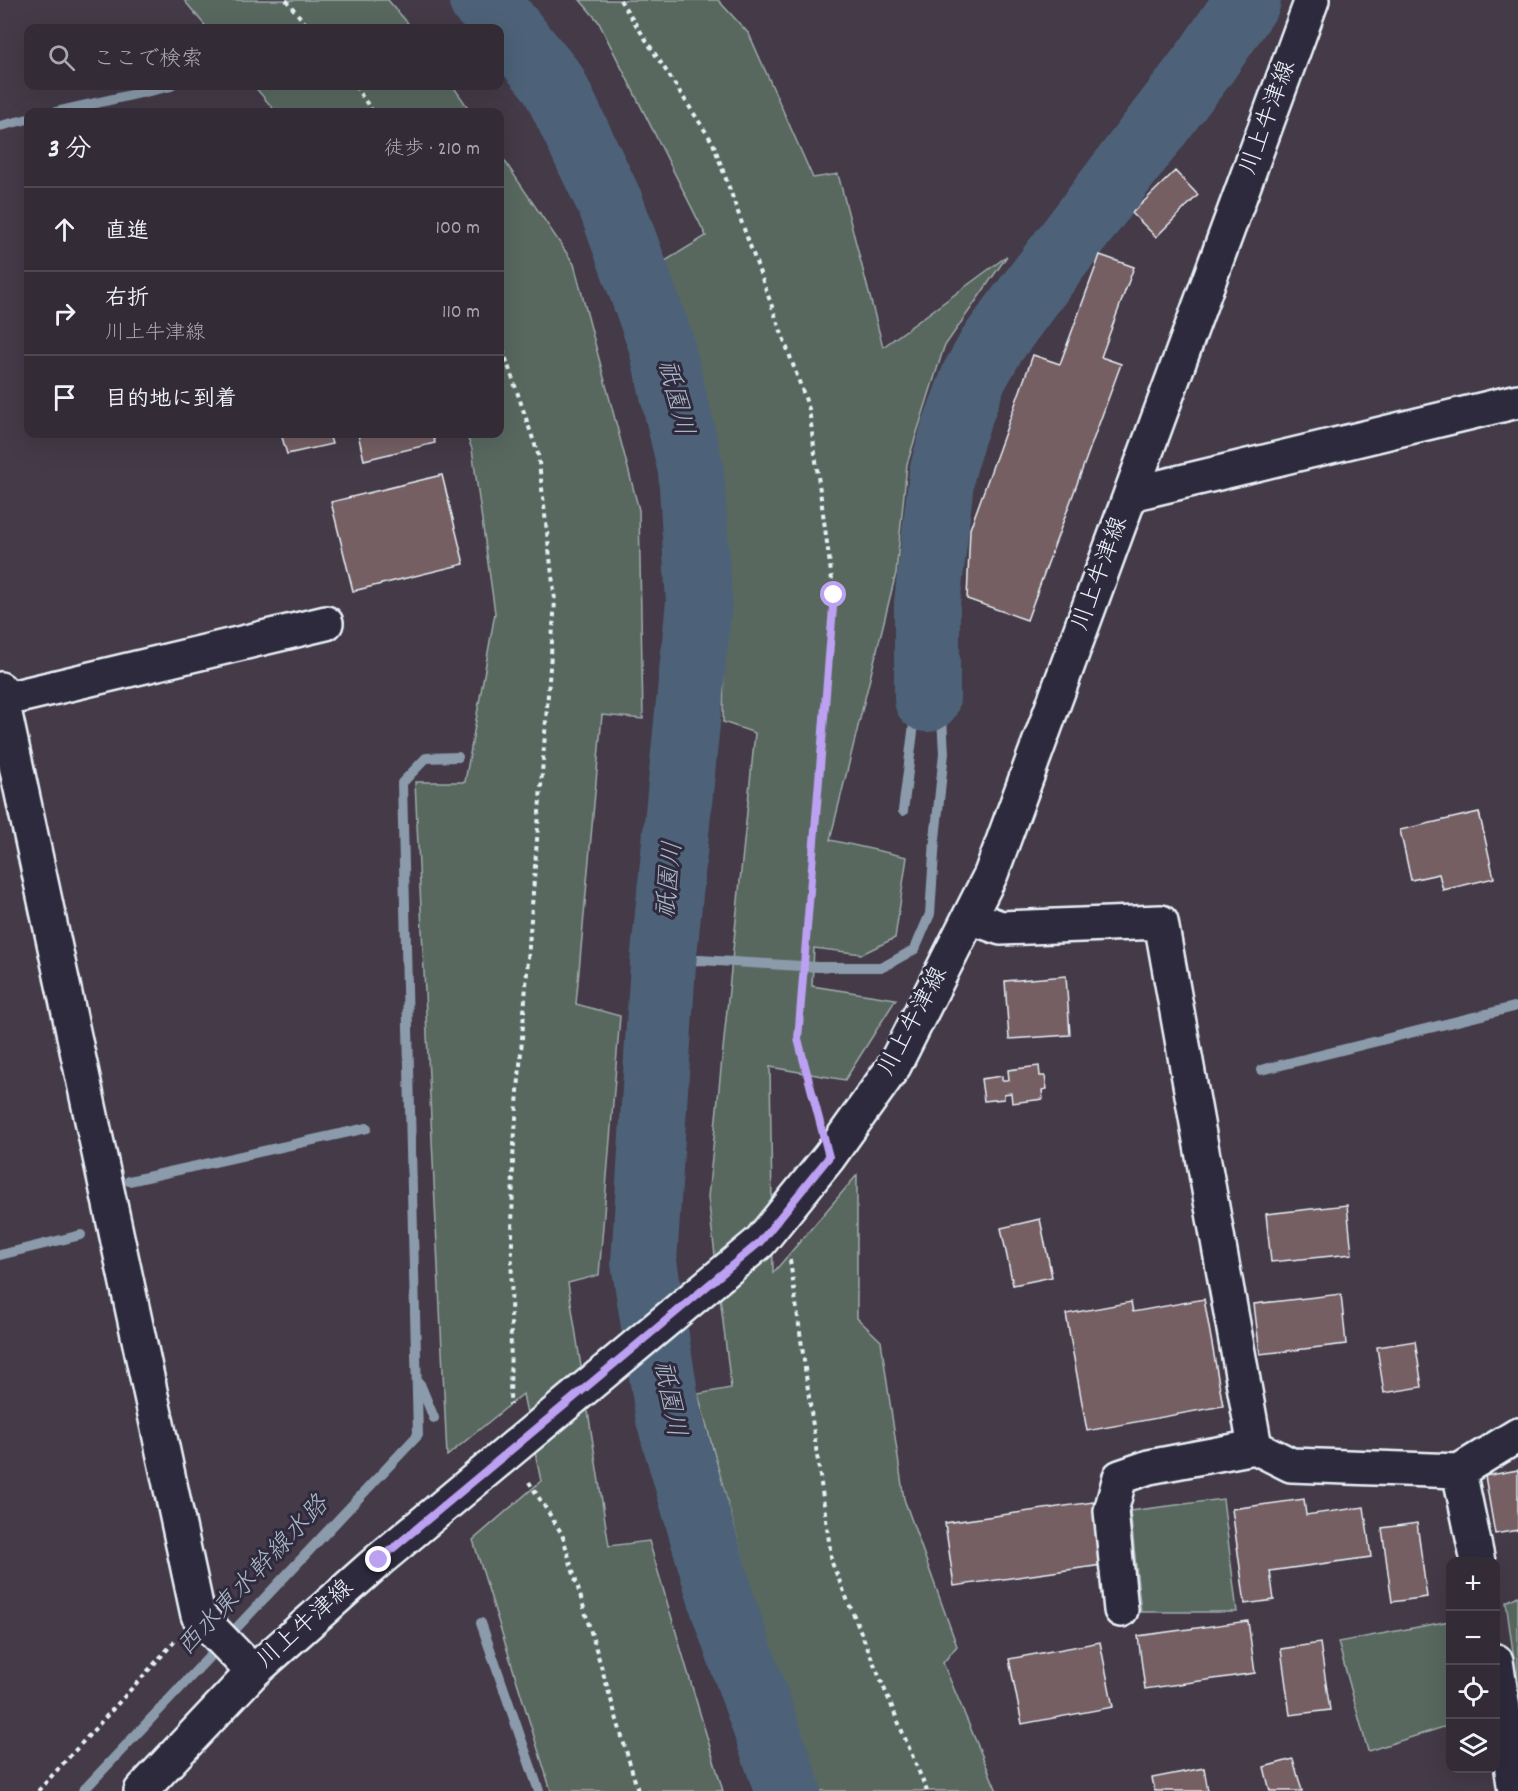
<!DOCTYPE html>
<html lang="ja">
<meta charset="utf-8">
<style>
:root{--surface:#332c36;--page:#3e3842;--text:#f1f3f6;--muted:#a9a7ad;--line:#4e4851}
body{margin:0;font-family:Dekko,"Klee One",sans-serif;background:var(--page);color:var(--text)}
.controls{position:absolute;right:18px;bottom:18px;display:grid;overflow:hidden;border-radius:12px;box-shadow:0 6px 24px #0002}
.controls button{width:54px;height:54px;display:grid;place-items:center;padding:0;border:0;border-bottom:2px solid var(--line);background:var(--surface);color:var(--text);font:30px sans-serif}
.stop{position:absolute;width:18px;height:18px;margin:-14px;border:4px solid #bca0f2;border-radius:50%;background:#fff}
.stop.end{background:#bca0f2;border-color:#fff;box-shadow:0 2px 6px #0008}
.list{margin:0;padding:0;list-style:none}
h2{display:flex;justify-content:space-between;align-items:center;height:78px;margin:0;padding:0 24px;font-size:26px}
h2 small{font-size:20px;font-weight:400;color:var(--muted)}
.list li{display:grid;grid-template-columns:39px 1fr auto;gap:18px;align-items:center;box-sizing:border-box;height:84px;padding:0 24px;border-top:2px solid var(--line)}
.list b{display:block;font-size:22px;white-space:nowrap}
.list p{margin:0;font-size:20px;white-space:nowrap;color:var(--muted)}
.list em{font-size:20px;font-style:normal;color:var(--muted)}
.icon{flex:none;width:33px;height:33px;fill:none;stroke:currentColor;stroke-width:2;stroke-linecap:round;stroke-linejoin:round}
.map{position:relative;flex:none;width:1518px;height:1791px;overflow:hidden}
.search{position:absolute;background:var(--surface);box-shadow:0 6px 24px #0002;left:24px;top:24px;width:480px;height:66px;display:flex;align-items:center;gap:15px;box-sizing:border-box;padding:0 21px;border-radius:12px;color:var(--muted);font-size:22px}
.panel{position:absolute;background:var(--surface);box-shadow:0 6px 24px #0002;left:24px;top:108px;width:480px;height:330px;border-radius:12px}
.map>svg:first-child{display:block}
</style>
<div class="map">
<svg width="1518" height="1791" viewBox="0 0 1518 1791">
<rect width="100%" height="100%" fill="#443a48"/>
<filter id="ink" filterUnits="userSpaceOnUse"><feTurbulence type="fractalNoise" baseFrequency=".0167" numOctaves="2"/><feDisplacementMap in="SourceGraphic" scale="12" xChannelSelector="R" yChannelSelector="G"/><feConvolveMatrix kernelMatrix="1 2 1 2 8 2 1 2 1" color-interpolation-filters="sRGB"/></filter>
<g filter="url(#ink)">
<path fill="#58685f" stroke="#a0acac" stroke-width="1.5" d="M184 0H388L412 28H207Z
M580 0H718L749 34 813 178 838 174 883 347 1007 256 944 347 907 464 896 573 830 840 907 857 895 938 862 954 814 948 812 986 896 999 845 1080 770 1067 773 1273 857 1175V1318L881 1341 904 1499 957 1646 943 1663 997 1791H817L778 1689 698 1394 731 1388 708 1197 755 733 723 722 726 518 665 261 706 236 598 21Z
M254 86H453L471 112H276Z
M500 154 574 264 639 510 643 719 602 715 576 1004 620 1016 599 1275 568 1283 609 1546 649 1541 723 1791H551L473 1540 541 1481 523 1394 447 1456 415 782H465L495 613 472 449 466 434H500Z
M1223 1499 1237 1612H1141L1130 1511Z
M1518 1596V1688L1506 1602Z
M1450 1621V1725L1368 1751 1338 1642Z"/>
<g fill="none" stroke-linecap="round" stroke-linejoin="round">
<path stroke="#8b9bab" stroke-width="10" d="M56 112 171 86
M0 126 28 119
M663 964 700 960 818 967H883L915 949 930 914 935 839 944 753 942 718 927 699 915 716 903 811
M1261 1070 1514 1007
M129 1181 367 1128
M0 1255 81 1235
M420 1384 434 1418
M481 1623 539 1791
M83 1791 418 1435 402 783 426 758 458 757"/>
<path stroke="#4d6278" stroke-width="66" d="M482 0 497 14 553 83 611 205 661 343 691 470 699 602 663 964 644 1262 669 1419 724 1609 788 1791
M927 699V603L942 473 953 433 974 377 992 345 1020 307 1207 60 1248 0"/>
</g>
<path fill="#755f63" stroke="#e8f1f8" stroke-width="1.5" d="M1175 171 1198 195 1156 237 1132 213Z
M1100 255 1134 267 1101 357 1121 364 1027 620 967 599 970 529 1033 355 1060 364Z
M281 434H329L332 444 287 454Z
M358 434H433L435 443 364 460Z
M442 475 464 564 353 591 331 502Z
M1479 812 1494 878 1443 890 1439 874 1411 880 1400 830Z
M1066 976 1070 1035 1009 1039 1005 981Z
M1039 1066 1040 1076H1045L1047 1089 1042 1090 1043 1099 1012 1103 1011 1093 1004 1094V1099L984 1101 981 1079 1002 1076V1080H1009L1008 1070Z
M1347 1205 1352 1254 1271 1262 1266 1214Z
M1040 1219 1052 1277 1013 1285 1001 1228Z
M1341 1294 1346 1344 1260 1354 1254 1304Z
M1204 1299 1223 1406 1087 1431 1066 1314 1131 1302 1133 1312Z
M1415 1341 1422 1387 1384 1393 1377 1347Z
M1518 1470V1530L1495 1534 1485 1476Z
M1304 1499 1306 1515 1364 1507 1371 1557 1270 1571 1274 1600 1245 1604 1232 1509Z
M1093 1502 1102 1565 954 1586 945 1523Z
M1417 1523 1427 1597 1392 1602 1382 1528Z
M1248 1621 1255 1673 1145 1689 1138 1636Z
M1100 1642 1113 1707 1022 1724 1009 1659Z
M1320 1643 1330 1710 1290 1715 1281 1649Z
M1293 1759 1302 1791H1270L1264 1767Z
M1204 1768 1208 1791H1155L1152 1778Z"/>
<g fill="none" stroke-linecap="round" stroke-linejoin="round">
<g stroke="#e8f1f8" stroke-width="38">
<path id="minor" d="M1131 494 1518 401
M0 689 2 700 326 623
M0 701 2 700 198 1615 253 1672
M970 917 1001 928 1161 922 1255 1447 1291 1465 1459 1471 1478 1562
M1459 1471 1518 1435
M1121 1610 1111 1511 1120 1477 1149 1467 1255 1447
M1496 1661 1515 1791"/>
</g>
<g stroke="#e8f1f8" stroke-width="38">
<path id="secondary" d="M141 1791 253 1672 379 1560 760 1242 829 1157 894 1066 991 874 1312 0"/>
</g>
<path stroke="#e8f1f8" stroke-width="4" stroke-dasharray="4.5 4.5" stroke-linecap="butt" d="M286 0 309 28
M620 0 713 143 809 409 834 595 798 1039 817 1113
M355 86 373 112
M500 341 538 454 555 601 513 1158 510 1405
M790 1260 832 1563 927 1791
M529 1482 562 1534 638 1791
M38 1791 176 1640"/>
<use href="#minor" stroke="#2f2a3d" stroke-width="33"/>
<use href="#secondary" stroke="#2f2a3d" stroke-width="33"/>
</g>
</g>
<g fill="none" stroke-linecap="round" stroke-linejoin="round" filter="url(#ink)">
<path stroke="#bca0f2" stroke-width="8" d="M379 1560 760 1242 829 1157 798 1039 834 595"/>
</g>
<g text-anchor="middle" dominant-baseline="central" stroke-width="6" stroke-linejoin="round" paint-order="stroke">
<g font-size="24" fill="#e8f1f8" stroke="#2f2a3d">
<text transform="translate(1269 118) rotate(-70)">川上牛津線</text>
<text transform="translate(1101 574) rotate(-70)">川上牛津線</text>
<text transform="translate(914 1022) rotate(-62)">川上牛津線</text>
<text transform="translate(306 1625) rotate(-42)">川上牛津線</text>
</g>
<g font-size="26" font-style="italic" fill="#aab8c5" stroke="#2f2a3d">
<text transform="translate(674 398) rotate(76)">祇園川</text>
<text transform="translate(671 880) rotate(-84)">祇園川</text>
<text transform="translate(668 1399) rotate(79)">祇園川</text>
<text transform="translate(254 1577) rotate(-47)">西水東水幹線水路</text>
</g>
</g>
</svg>
<div class="controls">
<button>+</button>
<button>−</button>
<button><svg class="icon" aria-label="locate" viewBox="0 0 24 24"><circle cx="12" cy="12" r="6"/><path d="M12 2v4M12 18v4M2 12h4M18 12h4"/></svg></button>
<button><svg class="icon" aria-label="layers" viewBox="0 0 24 24"><path d="M12 4l9 5-9 5-9-5zM3 14l9 5 9-5"/></svg></button>
</div>
<div class="stop" style="left:834px;top:595px"></div>
<div class="stop end" style="left:379px;top:1560px"></div>
<div class="search"><svg class="icon" aria-label="search" viewBox="0 0 24 24"><circle cx="10" cy="10" r="6"/><path d="M15 15l6 6"/></svg>ここで検索</div>
<section class="panel">
<h2>3 分<small>徒歩 · 210 m</small></h2>
<ul class="list">
<li><svg class="icon" aria-label="ahead" viewBox="0 0 24 24"><path d="M12 20V5M6 11l6-6 6 6"/></svg><div><b>直進</b></div><em>100 m</em></li>
<li><svg class="icon" aria-label="right" viewBox="0 0 24 24"><path d="M7 20v-9h11M14 6l5 5-5 5"/></svg><div><b>右折</b><p>川上牛津線</p></div><em>110 m</em></li>
<li><svg class="icon" aria-label="arrive" viewBox="0 0 24 24"><path d="M6 21V4h12l-3 4 3 4H6"/></svg><div><b>目的地に到着</b></div></li>
</ul>
</section>
</div>
